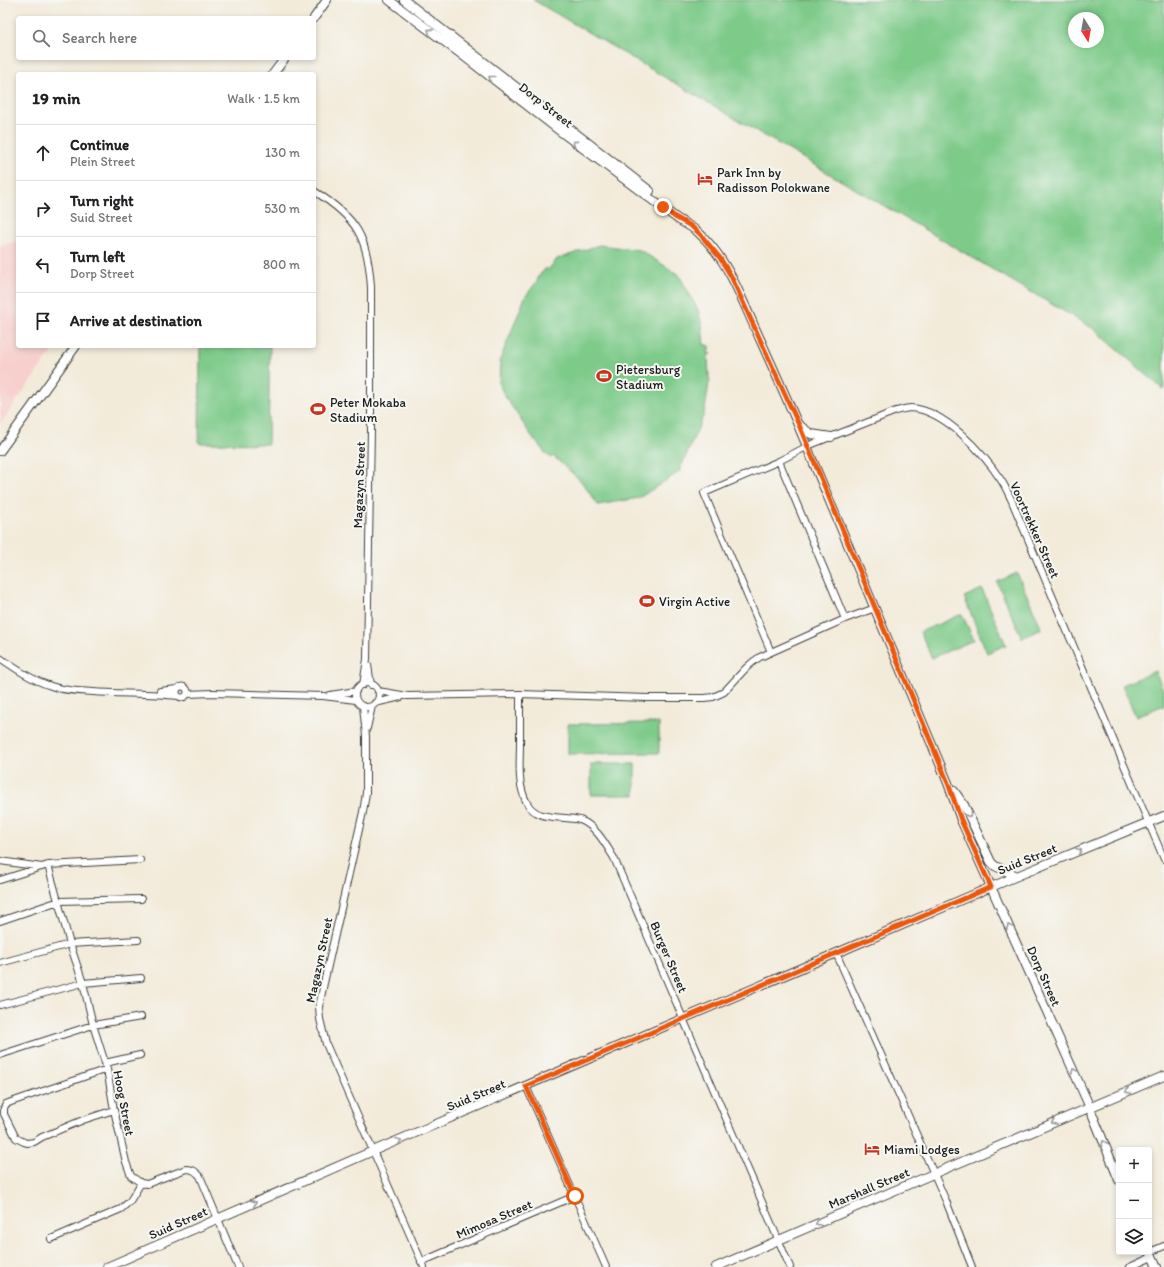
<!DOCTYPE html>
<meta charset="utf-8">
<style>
:root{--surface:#fff;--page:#f2f2f2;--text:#202124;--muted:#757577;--line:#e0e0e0}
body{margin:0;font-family:Itim,sans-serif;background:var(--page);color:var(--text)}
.controls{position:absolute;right:12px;bottom:12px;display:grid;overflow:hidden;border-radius:4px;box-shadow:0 2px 6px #0003}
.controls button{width:36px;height:36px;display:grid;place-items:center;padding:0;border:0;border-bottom:1px solid var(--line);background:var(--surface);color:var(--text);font:20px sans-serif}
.compass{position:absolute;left:1068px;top:12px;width:36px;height:36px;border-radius:50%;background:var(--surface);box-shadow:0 2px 6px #0003;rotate:169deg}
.stop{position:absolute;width:12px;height:12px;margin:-9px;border:3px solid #ea580c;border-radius:50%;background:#fff}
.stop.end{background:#ea580c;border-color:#fff;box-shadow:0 1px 4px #0008}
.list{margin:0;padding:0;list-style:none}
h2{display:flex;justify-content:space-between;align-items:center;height:52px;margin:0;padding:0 16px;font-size:17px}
h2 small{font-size:13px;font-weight:400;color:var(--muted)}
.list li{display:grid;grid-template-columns:26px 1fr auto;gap:12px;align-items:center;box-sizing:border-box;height:56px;padding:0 16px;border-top:1px solid var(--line)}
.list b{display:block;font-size:15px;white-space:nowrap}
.list p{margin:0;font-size:13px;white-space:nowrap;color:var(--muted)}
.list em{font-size:13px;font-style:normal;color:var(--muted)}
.icon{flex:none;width:22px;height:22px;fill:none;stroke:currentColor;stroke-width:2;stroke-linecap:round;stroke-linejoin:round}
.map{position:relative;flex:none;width:1164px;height:1267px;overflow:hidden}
.search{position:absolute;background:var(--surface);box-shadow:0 2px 6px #0003;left:16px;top:16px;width:300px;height:44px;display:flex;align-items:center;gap:10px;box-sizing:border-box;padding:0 14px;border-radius:4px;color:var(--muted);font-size:15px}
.panel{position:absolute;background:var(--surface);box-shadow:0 2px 6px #0003;left:16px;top:72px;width:300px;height:276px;border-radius:4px}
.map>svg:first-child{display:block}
</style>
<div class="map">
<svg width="1164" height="1267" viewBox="0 0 1164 1267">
<rect width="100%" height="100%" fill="#f6f6f2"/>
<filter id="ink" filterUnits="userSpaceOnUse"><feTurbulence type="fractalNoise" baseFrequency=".025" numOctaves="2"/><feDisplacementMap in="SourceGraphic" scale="8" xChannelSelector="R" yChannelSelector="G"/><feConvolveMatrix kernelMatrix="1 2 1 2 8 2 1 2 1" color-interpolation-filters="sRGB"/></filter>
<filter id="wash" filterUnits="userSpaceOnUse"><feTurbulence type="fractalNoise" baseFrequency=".012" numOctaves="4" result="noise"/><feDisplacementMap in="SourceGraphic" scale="16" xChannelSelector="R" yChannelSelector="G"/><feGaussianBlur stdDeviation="0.9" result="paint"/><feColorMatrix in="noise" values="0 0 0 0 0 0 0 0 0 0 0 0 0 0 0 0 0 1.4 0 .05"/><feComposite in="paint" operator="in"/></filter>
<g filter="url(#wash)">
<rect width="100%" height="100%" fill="#f3ebda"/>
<path fill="#f7d0cd" d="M18 241V346H56L0 424V246Z"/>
<path fill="#7dca89" stroke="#4c7352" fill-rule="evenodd" d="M533 0H1164V390L1094 329ZM1074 18H1098V42H1074Z
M599 245 640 250 679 275 698 310 702 325 704 345H708L710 346V349L708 350V353L711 354 708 355 709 379 711 381 709 383 705 410 702 419 679 472 639 498 598 505 581 481 553 456 551 458 542 450 543 449 535 441 504 395 499 384 500 360 525 297 538 280 537 278 546 268 548 270 557 259Z
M200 346H270L268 444 199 443Z
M1017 573 1042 629 1022 638 997 582Z
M982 589 1006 645 987 653 964 597Z
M962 614 974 640 932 658 920 632Z
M1155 671 1164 692V705L1136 717 1122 685Z
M659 723V753L568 754V724Z
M591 764H635V795H591Z"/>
</g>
<g filter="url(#ink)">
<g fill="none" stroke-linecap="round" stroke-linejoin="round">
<g stroke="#3c3b38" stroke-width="8">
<path id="minor" d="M314 191C357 218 368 237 371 287V430L367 659 363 685
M779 461 845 619
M771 652 704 493 779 461 810 445 896 411C901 410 905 408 911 408 945 410 983 453 1001 480 1005 486 1008 493 1011 499L1164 859
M0 658C16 669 32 680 51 686 64 691 79 691 93 692 121 694 150 693 178 696
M368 665 371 685
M355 695a12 12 0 1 1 24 0a12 12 0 1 1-24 0Z
M176.5 692a5.5 5.5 0 1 1 11 0a5.5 5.5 0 1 1-11 0Z
M160 691 177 689
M378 691 408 696 520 694 648 698H705L713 697 724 692 746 668 754 661 760 657 845 619 875 608
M187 694 213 693 323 696 356 700
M520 694C520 711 520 727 520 743 520 763 517 785 527 803 537 822 563 815 580 820 596 826 606 845 614 858L790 1267
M330 695 356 691
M375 703 401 697
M363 706 366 736V793L363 812 324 983 319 1007 320 1019 326 1044 424 1267
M367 728 372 706
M0 861 42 867
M48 865 70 944 83 983 93 1025 107 1069 114 1110 126 1162 131 1176 141 1183 147 1184 186 1169C193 1169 195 1171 200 1176L238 1267
M0 880 48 865 140 860
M0 921 59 901 141 899
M836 953 946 1201 972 1267
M0 963 70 944 138 940
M0 1005 83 983 141 978
M0 1055 93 1025 141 1017
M105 1063 140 1055
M107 1069 11 1102 6 1104 4 1108V1114L16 1138 24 1142 27 1143 34 1142 42 1137 83 1120 114 1110
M526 1086 606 1267
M51 1239 121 1209 130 1201 141 1183
M1150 1252 1164 1246
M421 1262 575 1196
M1130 1267 1152 1257"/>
</g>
<g stroke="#3c3b38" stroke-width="10">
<path id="tertiary" d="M389 0 461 54 560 131 675 217C683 223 693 227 700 234 730 262 743 303 760 339 778 379 796 418 812 459L948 783 961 820 1087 1101 1119 1180
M404 0 650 191
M314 18 327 0
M273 74 285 58
M799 425 811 434 831 437
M0 451 76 346
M954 791 964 805 991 862 995 866 1017 876
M1149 1249 1157 1267
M107 1267 373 1151 1017 876 1164 816
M716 1267 933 1174 1164 1076"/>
</g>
<use href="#minor" stroke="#fff" stroke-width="6"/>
<use href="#tertiary" stroke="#fff" stroke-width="8"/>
</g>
<defs><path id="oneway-chevron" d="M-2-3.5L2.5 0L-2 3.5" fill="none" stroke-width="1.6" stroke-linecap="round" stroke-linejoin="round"/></defs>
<g stroke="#999">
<use href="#oneway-chevron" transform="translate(430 31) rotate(-143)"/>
<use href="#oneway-chevron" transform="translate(491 78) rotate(-142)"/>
<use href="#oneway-chevron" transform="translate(575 143) rotate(-144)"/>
<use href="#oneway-chevron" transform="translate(969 815) rotate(63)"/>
<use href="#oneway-chevron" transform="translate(1079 851) rotate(-22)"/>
<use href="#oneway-chevron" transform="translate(1009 927) rotate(-114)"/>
<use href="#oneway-chevron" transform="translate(1074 1071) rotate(-114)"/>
<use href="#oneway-chevron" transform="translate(1128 1091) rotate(157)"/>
<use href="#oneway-chevron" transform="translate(1054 1122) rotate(157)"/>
<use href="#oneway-chevron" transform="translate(399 1141) rotate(-23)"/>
<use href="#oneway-chevron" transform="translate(1104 1143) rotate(-112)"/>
<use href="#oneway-chevron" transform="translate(254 1203) rotate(-23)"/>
<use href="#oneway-chevron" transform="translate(818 1223) rotate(157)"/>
</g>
</g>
<g fill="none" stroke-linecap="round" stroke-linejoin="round" filter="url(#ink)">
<path stroke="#ea580c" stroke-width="5" d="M575 1196 526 1086 991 887 961 820 948 783 799 425 731 276 720 258 700 234 691 226 675 217 663 207"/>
</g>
<defs>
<g id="hotel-bare" transform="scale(1.2)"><path d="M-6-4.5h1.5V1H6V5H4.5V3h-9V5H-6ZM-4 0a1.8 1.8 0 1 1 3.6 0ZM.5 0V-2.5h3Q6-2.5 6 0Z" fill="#c8321e" stroke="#f6f6f2" stroke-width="2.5" paint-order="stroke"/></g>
<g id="stadium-bare" transform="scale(1.2)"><path d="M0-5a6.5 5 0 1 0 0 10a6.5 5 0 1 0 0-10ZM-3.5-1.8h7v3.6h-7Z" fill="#c8321e" stroke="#f6f6f2" stroke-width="2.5" paint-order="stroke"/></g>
</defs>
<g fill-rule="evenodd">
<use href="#hotel-bare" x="705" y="179"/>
<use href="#stadium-bare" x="604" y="376"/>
<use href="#stadium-bare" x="318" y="409"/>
<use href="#stadium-bare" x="647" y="601"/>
<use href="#hotel-bare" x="872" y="1149"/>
</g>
<g text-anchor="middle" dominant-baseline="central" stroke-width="4" stroke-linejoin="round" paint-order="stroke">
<g font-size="13" fill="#1c1c1c" stroke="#f6f6f2">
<text transform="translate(546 105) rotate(38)">Dorp Street</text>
<text transform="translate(359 485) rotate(-88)">Magazyn Street</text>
<text transform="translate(1035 530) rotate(66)">Voortrekker Street</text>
<text transform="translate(1027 859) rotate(-22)">Suid Street</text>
<text transform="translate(669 957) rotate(67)">Burger Street</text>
<text transform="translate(319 960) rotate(-78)">Magazyn Street</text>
<text transform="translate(1044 976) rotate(66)">Dorp Street</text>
<text transform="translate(476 1095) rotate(-23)">Suid Street</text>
<text transform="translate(124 1103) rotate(79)">Hoog Street</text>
<text transform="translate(869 1188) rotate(-23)">Marshall Street</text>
<text transform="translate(494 1219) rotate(-23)">Mimosa Street</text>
<text transform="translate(178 1223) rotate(-24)">Suid Street</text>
</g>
<g font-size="13" fill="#1c1c1c" stroke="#f6f6f2" text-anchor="start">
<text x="717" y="172">Park Inn by<tspan x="717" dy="15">Radisson Polokwane</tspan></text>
<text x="616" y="369">Pietersburg<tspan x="616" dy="15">Stadium</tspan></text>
<text x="330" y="402">Peter Mokaba<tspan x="330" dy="15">Stadium</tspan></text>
<text x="659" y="601">Virgin Active</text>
<text x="884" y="1149">Miami Lodges</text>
</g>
</g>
</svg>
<div class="controls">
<button>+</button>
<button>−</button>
<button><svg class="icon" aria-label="layers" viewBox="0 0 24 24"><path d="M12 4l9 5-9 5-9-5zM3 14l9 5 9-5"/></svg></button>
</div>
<svg class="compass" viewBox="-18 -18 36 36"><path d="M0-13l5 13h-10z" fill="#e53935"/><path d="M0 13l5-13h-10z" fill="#757577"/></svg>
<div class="stop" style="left:575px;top:1196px"></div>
<div class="stop end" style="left:663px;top:207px"></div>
<div class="search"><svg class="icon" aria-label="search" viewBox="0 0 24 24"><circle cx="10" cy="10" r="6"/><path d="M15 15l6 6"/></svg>Search here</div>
<section class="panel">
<h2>19 min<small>Walk · 1.5 km</small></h2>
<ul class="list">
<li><svg class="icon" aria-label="ahead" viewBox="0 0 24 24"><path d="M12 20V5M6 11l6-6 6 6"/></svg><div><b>Continue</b><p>Plein Street</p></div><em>130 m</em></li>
<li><svg class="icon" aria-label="right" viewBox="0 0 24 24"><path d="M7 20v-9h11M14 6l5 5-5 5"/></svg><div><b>Turn right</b><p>Suid Street</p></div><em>530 m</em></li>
<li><svg class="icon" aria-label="left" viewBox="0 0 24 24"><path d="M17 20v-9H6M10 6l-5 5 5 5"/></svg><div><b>Turn left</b><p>Dorp Street</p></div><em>800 m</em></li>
<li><svg class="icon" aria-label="arrive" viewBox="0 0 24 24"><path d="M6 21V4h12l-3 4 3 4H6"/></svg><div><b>Arrive at destination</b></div></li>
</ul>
</section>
</div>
